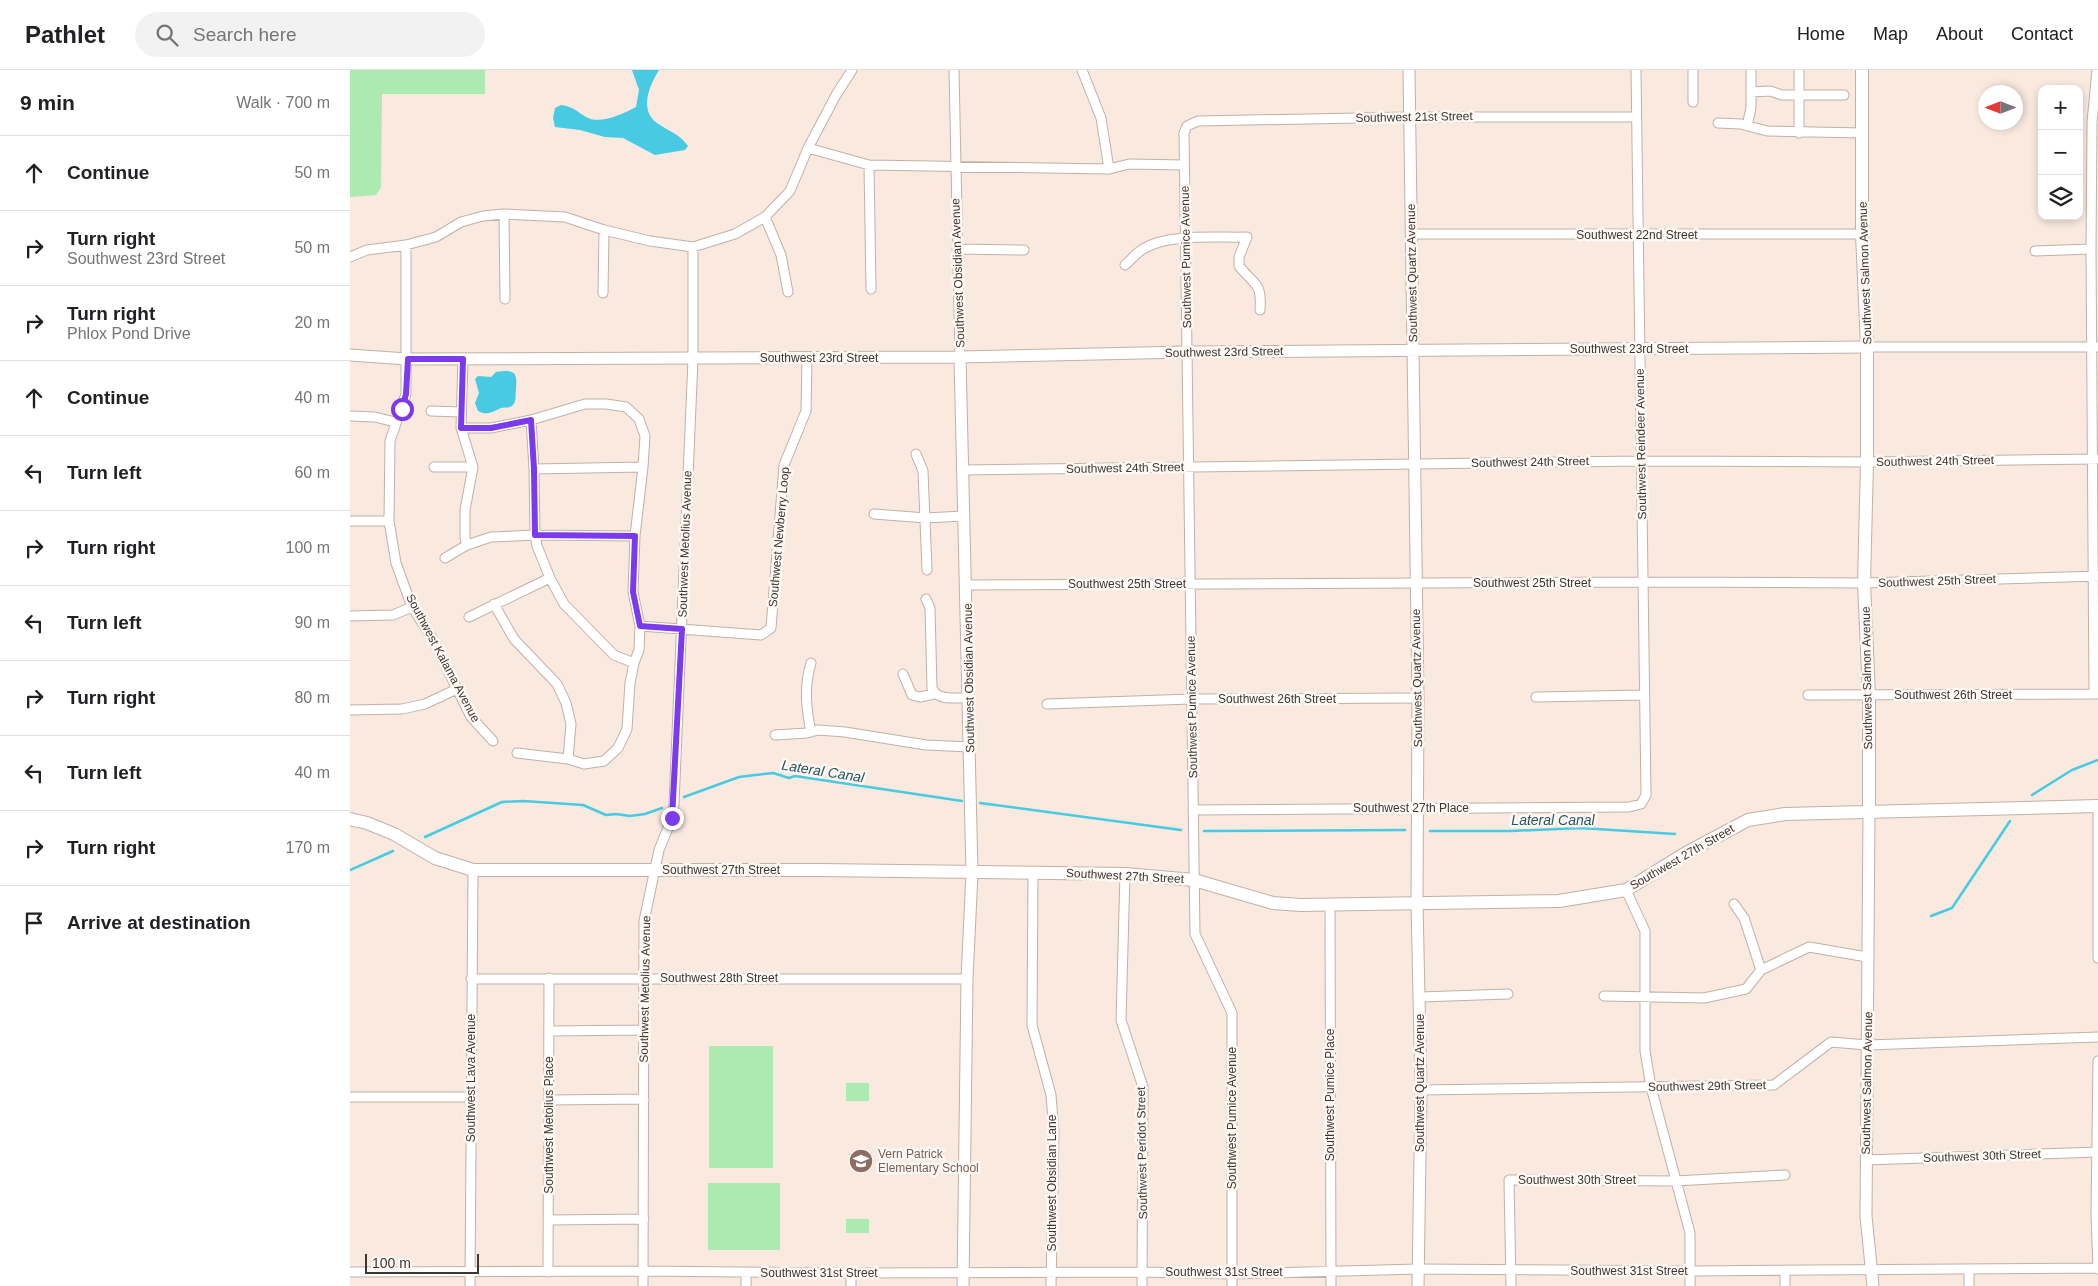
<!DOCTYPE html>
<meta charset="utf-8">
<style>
:root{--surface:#fff;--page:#f2f2f2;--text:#202124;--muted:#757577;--line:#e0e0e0}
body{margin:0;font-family:Helvetica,sans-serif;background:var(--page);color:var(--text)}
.controls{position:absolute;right:15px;top:15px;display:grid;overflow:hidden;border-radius:10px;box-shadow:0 2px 8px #0003}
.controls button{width:45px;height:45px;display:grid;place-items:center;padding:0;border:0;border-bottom:1px solid var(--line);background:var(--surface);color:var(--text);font:25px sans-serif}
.compass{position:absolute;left:1628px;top:15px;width:45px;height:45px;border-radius:50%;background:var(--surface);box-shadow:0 2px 8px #0003;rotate:270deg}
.scale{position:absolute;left:15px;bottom:12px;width:114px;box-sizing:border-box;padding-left:5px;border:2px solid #3d3732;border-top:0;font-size:14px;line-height:18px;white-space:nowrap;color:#3d3732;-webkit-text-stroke:4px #fff8f4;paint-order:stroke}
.stop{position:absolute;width:15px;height:15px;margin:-11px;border:4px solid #7c3aed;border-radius:50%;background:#fff}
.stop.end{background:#7c3aed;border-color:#fff;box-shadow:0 1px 5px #0008}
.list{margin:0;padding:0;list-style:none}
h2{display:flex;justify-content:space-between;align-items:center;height:65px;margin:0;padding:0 20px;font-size:21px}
h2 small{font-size:16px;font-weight:400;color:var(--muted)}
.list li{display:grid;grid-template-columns:32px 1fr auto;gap:15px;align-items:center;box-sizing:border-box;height:75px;padding:0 20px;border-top:1px solid var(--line)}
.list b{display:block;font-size:19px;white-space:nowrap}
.list p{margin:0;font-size:16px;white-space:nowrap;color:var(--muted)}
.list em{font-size:16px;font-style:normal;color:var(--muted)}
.icon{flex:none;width:28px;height:28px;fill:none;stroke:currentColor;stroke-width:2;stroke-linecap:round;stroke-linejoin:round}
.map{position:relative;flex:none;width:1748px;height:1216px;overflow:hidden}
header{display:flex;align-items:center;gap:30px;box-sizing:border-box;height:70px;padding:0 25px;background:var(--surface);border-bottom:1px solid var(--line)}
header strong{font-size:24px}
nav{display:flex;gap:28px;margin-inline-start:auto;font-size:18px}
.search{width:350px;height:45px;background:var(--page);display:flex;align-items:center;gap:12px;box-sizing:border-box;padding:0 18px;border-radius:28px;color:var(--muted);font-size:19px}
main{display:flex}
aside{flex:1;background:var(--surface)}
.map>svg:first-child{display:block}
</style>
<header>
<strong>Pathlet</strong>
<div class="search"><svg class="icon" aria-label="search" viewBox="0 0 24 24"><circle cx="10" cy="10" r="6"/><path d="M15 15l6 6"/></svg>Search here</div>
<nav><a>Home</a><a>Map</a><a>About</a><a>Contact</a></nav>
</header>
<main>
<aside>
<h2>9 min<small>Walk · 700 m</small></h2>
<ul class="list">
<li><svg class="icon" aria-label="ahead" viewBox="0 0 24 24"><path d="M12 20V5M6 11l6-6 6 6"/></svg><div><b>Continue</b></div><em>50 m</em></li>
<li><svg class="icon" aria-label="right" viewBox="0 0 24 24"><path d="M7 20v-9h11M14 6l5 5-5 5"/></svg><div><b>Turn right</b><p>Southwest 23rd Street</p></div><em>50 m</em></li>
<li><svg class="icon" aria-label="right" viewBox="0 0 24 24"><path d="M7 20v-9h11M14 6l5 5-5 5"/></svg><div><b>Turn right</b><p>Phlox Pond Drive</p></div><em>20 m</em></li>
<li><svg class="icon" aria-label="ahead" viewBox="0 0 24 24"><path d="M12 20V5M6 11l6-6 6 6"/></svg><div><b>Continue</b></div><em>40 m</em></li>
<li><svg class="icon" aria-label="left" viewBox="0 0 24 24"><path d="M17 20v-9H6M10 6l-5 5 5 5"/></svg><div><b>Turn left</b></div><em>60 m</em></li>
<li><svg class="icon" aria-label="right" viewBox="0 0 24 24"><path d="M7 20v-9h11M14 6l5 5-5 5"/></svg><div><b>Turn right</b></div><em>100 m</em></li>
<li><svg class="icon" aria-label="left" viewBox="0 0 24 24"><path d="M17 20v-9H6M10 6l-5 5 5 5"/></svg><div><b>Turn left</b></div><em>90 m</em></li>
<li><svg class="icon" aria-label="right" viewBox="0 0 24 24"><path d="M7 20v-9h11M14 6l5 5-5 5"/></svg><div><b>Turn right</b></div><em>80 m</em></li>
<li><svg class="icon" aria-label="left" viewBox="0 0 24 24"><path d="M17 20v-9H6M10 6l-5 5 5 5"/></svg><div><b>Turn left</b></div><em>40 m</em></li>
<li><svg class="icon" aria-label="right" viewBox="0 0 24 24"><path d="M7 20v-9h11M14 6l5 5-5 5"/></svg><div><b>Turn right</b></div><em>170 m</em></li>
<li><svg class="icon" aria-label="arrive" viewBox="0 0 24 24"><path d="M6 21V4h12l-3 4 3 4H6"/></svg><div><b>Arrive at destination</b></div></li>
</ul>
</aside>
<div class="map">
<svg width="1748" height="1216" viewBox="0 0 1748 1216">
<rect width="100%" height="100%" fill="#f9e9df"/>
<path fill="#aceab2" d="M0 0H135V24H32L31 117 26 125 0 127Z
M359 976H423V1098H359Z
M496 1013H519V1031H496Z
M358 1113H430V1180H358Z
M496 1149H519V1163H496Z"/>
<path fill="#47cae2" d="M282 0H309C299 16 289 40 307 53 318 61 330 64 338 76L335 80 305 85 273 68 255 67 230 60 205 57 203 48 205 38 211 35C224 37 226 41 236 47 250 55 273 44 286 37L289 20Z
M146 302C167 299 167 303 166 320 165 325 167 332 162 336 159 338 154 337 151 338 142 342 137 346 128 341L125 333 129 323 125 309 128 306 141 307Z"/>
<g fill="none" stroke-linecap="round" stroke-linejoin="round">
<path stroke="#47cae2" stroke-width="2.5" d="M1682 725 1722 700 1748 690
M334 727 389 707 423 703 439 708 445 706 612 731
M630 733 831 760
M854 761 1055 760
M1080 761H1161L1231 758 1325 764
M75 767 152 732 173 731 233 735 256 745 266 744 280 746 295 744 312 738
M0 800 43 781
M1581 846 1602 838 1660 751"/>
<g stroke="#c0b1a7" stroke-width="11">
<path id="minor" d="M604 0 610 287
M732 0 751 48 759 99
M1449 0V63
M1401 22 1420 21 1432 25H1494
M1343 32V0
M1368 53 1391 54 1417 61 1512 63
M1397 56 1401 38V0
M458 78 519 95 759 99 779 94 834 95
M519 95 521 219
M154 144 155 229
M415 147 431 185 438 222
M1061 164H1512
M56 175V324L40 371 39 451 46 493 62 537 82 568 121 647 143 671
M607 179 674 180
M1685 181 1741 179
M0 187 17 180 56 175 86 167 111 152 133 146 154 144 215 147 254 160 300 171 343 177 385 164 415 147 440 121 458 78 486 25 502 0
M775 195C781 190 786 183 793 179 818 163 868 168 897 167L889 187V196C905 216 912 212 910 240
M253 223 254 160
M1517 277H1748
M113 289 111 358 123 397 115 440V468L117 475
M81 341 111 342
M0 346 25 347 45 352
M181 350 184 399 185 465 187 476 200 508 214 534 264 585 284 593
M111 358H141L181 350 235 334H256L276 337 289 349 295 366 293 397 285 466 283 522 290 556 289 580 284 593 280 613 277 659 268 678 254 691 234 694 218 689 167 683
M566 384 573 401 577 500
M84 397H123
M184 399 293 397
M613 400 1290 391 1517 392 1748 389
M524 444 576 448 613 446
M0 451H39
M95 488 117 475 141 467 185 465 285 466
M617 515 1293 512 1514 513 1748 506
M576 529 580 538 582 618C588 632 606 627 619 628
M144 534 164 569 207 614 216 633 221 654 218 689
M0 546 43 545 62 537
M119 547 200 508
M290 556 411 565 421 558 434 395 456 341 457 288
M553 604 562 625 570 627 584 624
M1744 624 1741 179 1742 52 1747 0
M1458 625 1748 624
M1186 627 1294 625
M697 634 841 629 1068 628
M0 640 52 639 75 634 107 619
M461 662C456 638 454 616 461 593
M425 665 457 663 468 660 495 662 576 675 620 677
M1748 736V888
M843 740 1279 737 1291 734 1296 725 1286 0
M683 803 682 955 701 1025 704 1062 701 1216
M775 804 771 950 793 1017 792 1216
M1276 820 1295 861V981L1301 1017 1340 1163V1216
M980 834 981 1216
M1384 834 1394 848 1411 900
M121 909H617
M1254 926 1354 928 1396 919 1411 900 1459 877 1517 887
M1070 927 1158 924
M199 961 295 960
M1748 991 1746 1144 1748 1199
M1071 1020 1424 1015 1481 972 1517 975 1748 967
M0 1027H120
M199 1030 294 1029
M1516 1090 1748 1082
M198 1150 294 1149
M1619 1199V1216
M0 1202 293 1201 501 1203 792 1202 882 1204 1068 1199 1340 1201 1748 1198
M198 1202 199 908
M396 1203V1216
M120 1216 123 800
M293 1216 294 851 309 780 322 748 324 734 343 289V177
M501 1216V1203
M882 1216V943L845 864 834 63 837 56 848 51 1059 47H1286
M1161 1216 1159 1110 1325 1111 1435 1105
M1435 1216V1200"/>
</g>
<g stroke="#c0b1a7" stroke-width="13">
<path id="tertiary" d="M1059 0 1068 628 1067 833 1071 1020 1068 1216
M0 285 57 289 610 287 837 282 1517 277
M610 287 622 803 617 909 613 1216
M1519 742 1516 1146 1523 1216"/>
</g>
<g stroke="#c0b1a7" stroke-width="14">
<path id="secondary" d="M1512 0V164L1517 277V392L1514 513 1519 625V742
M0 749 17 753 44 764 85 788 123 800H471L775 804 844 810 923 833 951 835 1209 831 1276 820 1336 783 1398 750 1435 744 1748 736"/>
</g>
<use href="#minor" stroke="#fff" stroke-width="9"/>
<use href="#tertiary" stroke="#fff" stroke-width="11"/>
<use href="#secondary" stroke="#fff" stroke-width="12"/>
</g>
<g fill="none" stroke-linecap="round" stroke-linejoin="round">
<path stroke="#7c3aed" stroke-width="6" d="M52 339 56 324 58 289H113L111 358H141L181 350 184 399 185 465 285 466 283 522 290 556 332 559 322 748"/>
</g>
<defs>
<g id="school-disc" transform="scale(1.25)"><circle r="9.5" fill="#8d6e63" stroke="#fff8f4"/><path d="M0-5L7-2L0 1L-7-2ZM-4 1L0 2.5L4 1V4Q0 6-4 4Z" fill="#fff"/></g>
</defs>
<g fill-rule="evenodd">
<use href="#school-disc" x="511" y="1091"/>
</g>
<g text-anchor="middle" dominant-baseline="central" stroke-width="5" stroke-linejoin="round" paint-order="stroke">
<g font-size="12" fill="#3d3732" stroke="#fff8f4">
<text transform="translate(1064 47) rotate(-1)">Southwest 21st Street</text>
<text x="1287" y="165">Southwest 22nd Street</text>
<text transform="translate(836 187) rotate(-91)">Southwest Pumice Avenue</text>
<text transform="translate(608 203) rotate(-92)">Southwest Obsidian Avenue</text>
<text transform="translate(1062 203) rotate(-91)">Southwest Quartz Avenue</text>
<text transform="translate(1515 203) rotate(-92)">Southwest Salmon Avenue</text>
<text x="1279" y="279">Southwest 23rd Street</text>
<text transform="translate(874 282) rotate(-1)">Southwest 23rd Street</text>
<text x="469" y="288">Southwest 23rd Street</text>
<text transform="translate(1291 374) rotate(-91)">Southwest Reindeer Avenue</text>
<text transform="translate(1585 391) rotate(-1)">Southwest 24th Street</text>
<text transform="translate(1180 392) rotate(-1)">Southwest 24th Street</text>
<text transform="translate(775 398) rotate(-1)">Southwest 24th Street</text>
<text transform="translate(429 467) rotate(-85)">Southwest Newberry Loop</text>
<text transform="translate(335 474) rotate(-88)">Southwest Metolius Avenue</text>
<text transform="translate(1587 511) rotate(-2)">Southwest 25th Street</text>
<text x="1182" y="513">Southwest 25th Street</text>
<text x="777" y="514">Southwest 25th Street</text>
<text transform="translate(93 588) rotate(62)">Southwest Kalama Avenue</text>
<text transform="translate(619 608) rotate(-91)">Southwest Obsidian Avenue</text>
<text transform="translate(1067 608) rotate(-91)">Southwest Quartz Avenue</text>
<text transform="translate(1517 608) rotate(-91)">Southwest Salmon Avenue</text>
<text x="1603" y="625">Southwest 26th Street</text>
<text x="927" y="629">Southwest 26th Street</text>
<text transform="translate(842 637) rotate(-91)">Southwest Pumice Avenue</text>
<text x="1061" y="738">Southwest 27th Place</text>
<text transform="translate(1332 787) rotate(-30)">Southwest 27th Street</text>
<text x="371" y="800">Southwest 27th Street</text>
<text transform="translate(775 806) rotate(3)">Southwest 27th Street</text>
<text x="369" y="908">Southwest 28th Street</text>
<text transform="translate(295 919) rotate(-89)">Southwest Metolius Avenue</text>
<text transform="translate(121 1008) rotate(-90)">Southwest Lava Avenue</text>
<text transform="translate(1070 1013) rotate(-90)">Southwest Quartz Avenue</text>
<text transform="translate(1517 1013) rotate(-89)">Southwest Salmon Avenue</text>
<text transform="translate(1357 1016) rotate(-1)">Southwest 29th Street</text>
<text transform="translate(980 1025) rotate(-90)">Southwest Pumice Place</text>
<text transform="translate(882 1048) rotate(-90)">Southwest Pumice Avenue</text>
<text transform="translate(199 1055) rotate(-90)">Southwest Metolius Place</text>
<text transform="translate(792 1083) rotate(-91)">Southwest Peridot Street</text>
<text transform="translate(1632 1086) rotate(-2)">Southwest 30th Street</text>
<text x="1227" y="1110">Southwest 30th Street</text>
<text transform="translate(702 1113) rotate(-90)">Southwest Obsidian Lane</text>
<text x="1279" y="1201">Southwest 31st Street</text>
<text x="874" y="1202">Southwest 31st Street</text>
<text x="469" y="1203">Southwest 31st Street</text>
</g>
<g font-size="12" fill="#785e54" stroke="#fff8f4" text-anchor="start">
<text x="528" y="1084">Vern Patrick<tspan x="528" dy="14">Elementary School</tspan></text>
</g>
<g font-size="14" font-style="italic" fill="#235863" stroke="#fff8f4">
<text transform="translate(473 701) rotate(9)">Lateral Canal</text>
<text x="1203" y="750">Lateral Canal</text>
</g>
</g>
</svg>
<div class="controls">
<button>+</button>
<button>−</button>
<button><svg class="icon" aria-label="layers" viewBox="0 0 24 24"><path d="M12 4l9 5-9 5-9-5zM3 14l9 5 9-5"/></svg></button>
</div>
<svg class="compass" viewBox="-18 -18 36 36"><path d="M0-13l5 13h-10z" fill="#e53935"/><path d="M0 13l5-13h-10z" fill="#757577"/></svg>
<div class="scale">100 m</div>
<div class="stop" style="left:52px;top:339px"></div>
<div class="stop end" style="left:322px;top:748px"></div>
</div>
</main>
